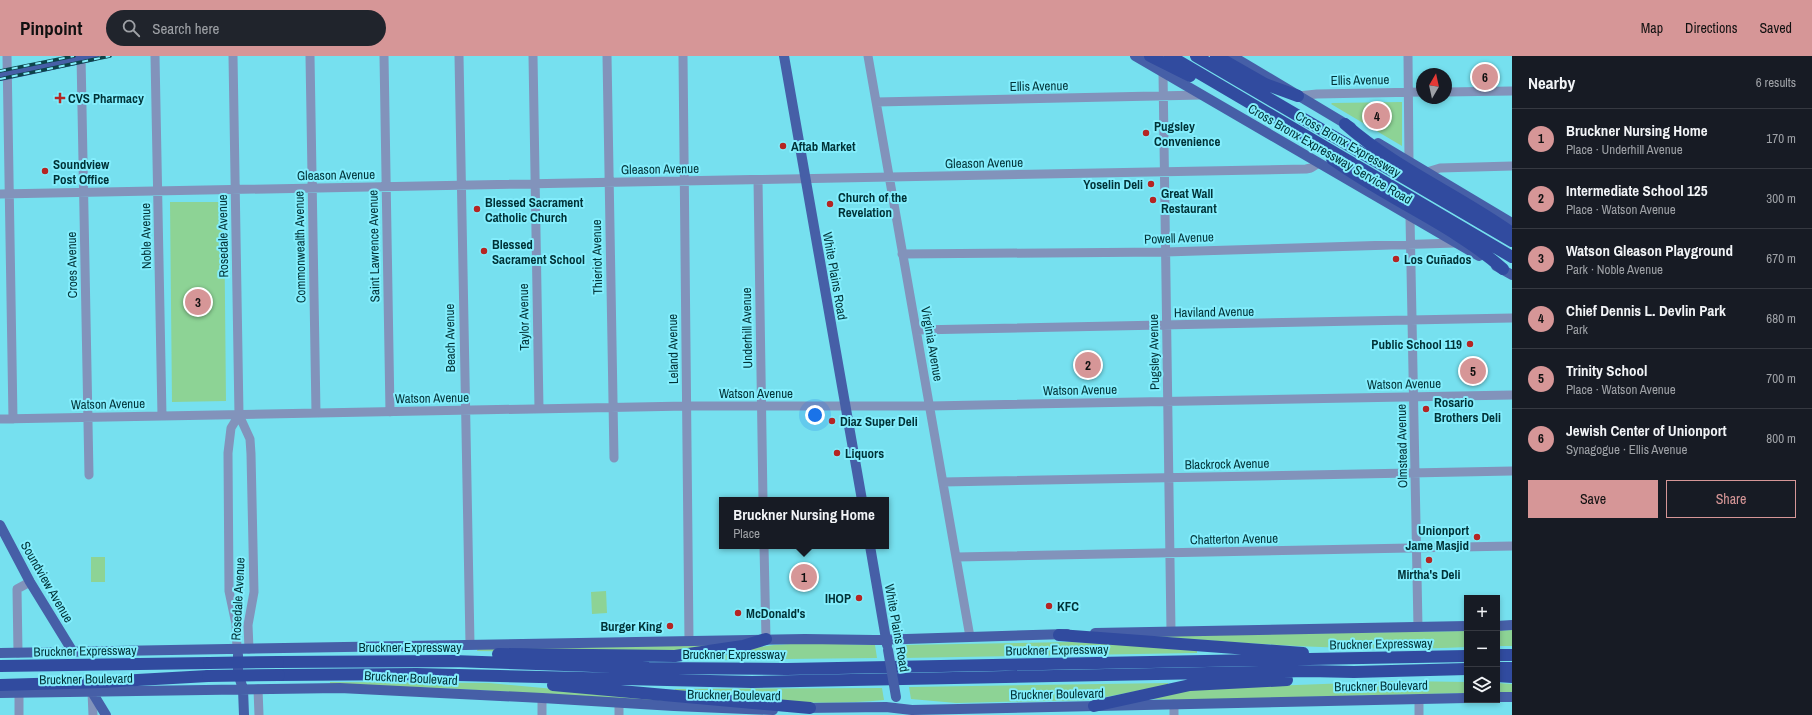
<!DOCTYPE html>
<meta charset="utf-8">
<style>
:root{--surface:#171b24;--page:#20242c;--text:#f1f3f6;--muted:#9ea1a6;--line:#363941;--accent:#d69697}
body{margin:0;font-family:"Archivo Narrow",sans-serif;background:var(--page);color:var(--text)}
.controls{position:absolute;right:12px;bottom:12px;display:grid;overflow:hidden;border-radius:0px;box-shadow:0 2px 6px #0003}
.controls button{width:36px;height:36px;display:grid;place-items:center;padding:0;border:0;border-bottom:1px solid var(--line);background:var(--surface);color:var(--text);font:20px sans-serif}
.compass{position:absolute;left:1416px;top:12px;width:36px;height:36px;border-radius:50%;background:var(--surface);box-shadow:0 2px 6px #0003;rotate:9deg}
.you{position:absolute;left:815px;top:359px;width:14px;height:14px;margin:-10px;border:3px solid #fff;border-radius:50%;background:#1a73e8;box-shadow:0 0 0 6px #1a73e833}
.badge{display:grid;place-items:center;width:26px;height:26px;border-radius:50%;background:var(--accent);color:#111;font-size:13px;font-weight:700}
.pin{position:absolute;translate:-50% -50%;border:2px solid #fff;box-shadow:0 1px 4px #0006}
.popup{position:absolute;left:719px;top:441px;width:170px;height:52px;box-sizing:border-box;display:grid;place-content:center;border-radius:0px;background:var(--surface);filter:drop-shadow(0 1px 3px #0005);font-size:13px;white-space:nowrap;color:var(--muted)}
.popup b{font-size:15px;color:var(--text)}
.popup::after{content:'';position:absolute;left:50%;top:100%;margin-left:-8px;border:8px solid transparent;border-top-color:var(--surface)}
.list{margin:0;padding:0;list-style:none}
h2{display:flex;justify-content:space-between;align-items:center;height:52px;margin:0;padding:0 16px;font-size:17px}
h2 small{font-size:13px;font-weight:400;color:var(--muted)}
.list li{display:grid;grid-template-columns:26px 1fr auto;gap:12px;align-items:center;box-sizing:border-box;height:60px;padding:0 16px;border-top:1px solid var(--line)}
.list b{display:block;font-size:15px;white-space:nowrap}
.list p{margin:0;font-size:13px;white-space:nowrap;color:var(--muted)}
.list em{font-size:13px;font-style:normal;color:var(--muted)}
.actions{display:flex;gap:8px;padding:12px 16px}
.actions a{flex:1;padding:9px 0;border:1px solid var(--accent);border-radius:0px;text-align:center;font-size:14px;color:var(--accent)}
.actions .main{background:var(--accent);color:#111}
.icon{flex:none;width:22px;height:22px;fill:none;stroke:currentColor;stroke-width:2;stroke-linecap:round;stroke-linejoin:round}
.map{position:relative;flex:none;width:1512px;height:659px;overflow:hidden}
header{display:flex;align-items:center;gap:24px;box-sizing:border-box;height:56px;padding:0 20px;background:var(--accent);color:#111}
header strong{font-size:19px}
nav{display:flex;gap:22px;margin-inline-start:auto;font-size:14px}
.search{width:280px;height:36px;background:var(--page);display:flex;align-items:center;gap:10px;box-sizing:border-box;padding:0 14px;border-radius:22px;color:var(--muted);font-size:15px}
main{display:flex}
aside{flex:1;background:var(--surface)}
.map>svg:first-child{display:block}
</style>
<header>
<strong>Pinpoint</strong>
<div class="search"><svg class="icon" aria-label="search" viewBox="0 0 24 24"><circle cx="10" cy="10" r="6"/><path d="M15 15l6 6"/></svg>Search here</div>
<nav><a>Map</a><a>Directions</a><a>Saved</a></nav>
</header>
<main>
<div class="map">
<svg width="1512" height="659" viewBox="0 0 1512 659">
<rect width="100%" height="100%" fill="#76e0ef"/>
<path fill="#8dd395" d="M1402 46V90L1331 48 1332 47Z
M170 146H224L226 345 172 346Z
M91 501H105V526H91Z
M606 535 607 557 592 558 591 536Z
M1512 574V590H1497V575Z
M1467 575V591C1359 596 1256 588 1148 580Z
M1072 586 1197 593V597L903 602 901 589Z
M805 587 875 589 877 602 695 604V601L774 589Z
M708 588V592L667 598 477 595 478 592Z
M1402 625 1467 626V637L1180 644 1148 643 1194 633Z
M330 626 489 627 706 647V648L460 633 330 628Z
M1168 627V629L1090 644 956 647 911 643 909 631Z
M1497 627 1512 628V636L1497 637Z
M882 632 884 644C814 651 744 643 674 636L675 633H684Z"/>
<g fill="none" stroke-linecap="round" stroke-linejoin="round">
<path stroke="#8293bb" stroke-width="9" d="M7 0 13 363
M81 0 89 419
M155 0 162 360
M233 0 239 359 250 383 251 398 254 536 248 569 249 593
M310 0 316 357
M384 0 390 356
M459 0 470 588
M533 0 539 353
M607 0 614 402
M683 0 689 585
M868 0 970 581
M1408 0 1409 106
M1163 16 1171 575
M1446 36 1512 35
M1298 40 1317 38 1422 36
M876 46 1202 39
M1427 116 1440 112 1512 110
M758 124 763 444
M0 138 1306 113 1311 112 1319 107
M1410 161 1418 571
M902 198 1165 196 1456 187
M916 274 1512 262
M0 363 687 350H930L1512 339
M943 426 1512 415
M764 490 766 583
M957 501 1512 490
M237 593 236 568 229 535 228 397 231 372 239 359
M18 597 17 533 30 526
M258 633 259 659
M92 636 93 659
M19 637V659
M542 642V659
M1419 643V659
M619 659V647
M1174 659V648"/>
<path stroke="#465fa7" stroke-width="10" d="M784 0 862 444
M1135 0 1479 200
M1232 0 1351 71
M0 20 94 0
M1378 87 1512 167
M1496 210 1512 219
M0 469 30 526 73 596
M870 490 887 589
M1497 570 1512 569
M1095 577 1467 570
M0 597 805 583 874 584 1067 578
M238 599V617L243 633 244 659
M92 636 106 659
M0 637 340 632 542 642 674 650 773 654
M1497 641H1512
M803 652 886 651 912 654 1467 642"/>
<path stroke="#314b9f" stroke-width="12" d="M1150 0 1190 20
M1170 0 1512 201
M1196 0 1512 185
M1216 0 1265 28 1298 40
M1345 68C1395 112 1457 138 1512 177
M1332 103C1387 143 1452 168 1503 213
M1059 579 1303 597
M498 598 675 600 743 590 766 583
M1497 599H1512
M278 606 453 605 649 612 787 613 1467 600
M0 610 209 607
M1497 612H1512
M279 619 417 618 752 626 1309 615 1354 616 1467 613
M1497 620 1512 621
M0 629 102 626 208 620
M553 629 810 652
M1094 650 1190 629 1287 624"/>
<g stroke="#0c444a" stroke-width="3.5">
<path id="rail" d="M0 15 74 0
M0 23 110 0"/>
</g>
<use href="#rail" stroke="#83edfc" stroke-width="2" stroke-dasharray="6" stroke-linecap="butt"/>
<path stroke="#465fa7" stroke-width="10" d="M888 594 896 641"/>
<path stroke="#314b9f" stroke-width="12" d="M209 607 278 606
M208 620 279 619"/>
</g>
<g fill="#b52523" stroke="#83edfc" stroke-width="1.5">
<path d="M58 36h4v4h4v4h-4v4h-4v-4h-4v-4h4z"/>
<circle cx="1146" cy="77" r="4"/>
<circle cx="783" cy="90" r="4"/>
<circle cx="45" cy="115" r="4"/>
<circle cx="1151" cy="128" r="4"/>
<circle cx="1153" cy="144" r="4"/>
<circle cx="830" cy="148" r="4"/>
<circle cx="477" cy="153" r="4"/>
<circle cx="484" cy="195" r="4"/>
<circle cx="1396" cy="203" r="4"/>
<circle cx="1470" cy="288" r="4"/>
<circle cx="1426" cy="353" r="4"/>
<circle cx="832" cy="365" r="4"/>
<circle cx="837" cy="397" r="4"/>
<circle cx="1477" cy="481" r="4"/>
<circle cx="1429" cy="504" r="4"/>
<circle cx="859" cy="542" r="4"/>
<circle cx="1049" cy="550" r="4"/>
<circle cx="738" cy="557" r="4"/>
<circle cx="670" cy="570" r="4"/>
</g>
<g text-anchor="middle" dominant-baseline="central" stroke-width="4" stroke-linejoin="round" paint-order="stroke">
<g font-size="13" fill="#003237" stroke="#83edfc">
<text transform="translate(1360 24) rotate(-1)">Ellis Avenue</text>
<text transform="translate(1039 30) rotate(-1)">Ellis Avenue</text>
<text transform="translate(1348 88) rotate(30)">Cross Bronx Expressway</text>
<text transform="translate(1330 98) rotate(30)">Cross Bronx Expressway Service Road</text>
<text transform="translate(984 107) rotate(-1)">Gleason Avenue</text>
<text transform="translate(660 113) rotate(-1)">Gleason Avenue</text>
<text transform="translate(336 119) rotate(-1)">Gleason Avenue</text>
<text transform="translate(146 180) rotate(-91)">Noble Avenue</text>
<text transform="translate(223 180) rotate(-91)">Rosedale Avenue</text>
<text transform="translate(1179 182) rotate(-2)">Powell Avenue</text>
<text transform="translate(374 190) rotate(-91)">Saint Lawrence Avenue</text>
<text transform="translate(300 191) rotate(-91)">Commonwealth Avenue</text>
<text transform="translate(597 201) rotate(-91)">Thieriot Avenue</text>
<text transform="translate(72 209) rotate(-91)">Croes Avenue</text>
<text transform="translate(835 220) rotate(80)">White Plains Road</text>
<text transform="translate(1214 256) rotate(-1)">Haviland Avenue</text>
<text transform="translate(524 261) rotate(-91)">Taylor Avenue</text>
<text transform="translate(747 272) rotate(-91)">Underhill Avenue</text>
<text transform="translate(450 282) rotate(-91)">Beach Avenue</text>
<text transform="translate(932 288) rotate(80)">Virginia Avenue</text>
<text transform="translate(673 293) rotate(-91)">Leland Avenue</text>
<text transform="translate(1154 296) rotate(-91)">Pugsley Avenue</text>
<text transform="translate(1404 328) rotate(-1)">Watson Avenue</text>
<text transform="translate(1080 334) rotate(-1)">Watson Avenue</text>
<text x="756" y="337">Watson Avenue</text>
<text transform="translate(432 342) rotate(-1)">Watson Avenue</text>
<text transform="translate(108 348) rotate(-1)">Watson Avenue</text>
<text transform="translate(1402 390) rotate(-91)">Olmstead Avenue</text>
<text transform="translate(1227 408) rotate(-1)">Blackrock Avenue</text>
<text transform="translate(1234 483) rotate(-1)">Chatterton Avenue</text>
<text transform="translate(47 526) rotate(60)">Soundview Avenue</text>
<text transform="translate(238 543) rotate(-87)">Rosedale Avenue</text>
<text transform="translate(897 572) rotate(80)">White Plains Road</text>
<text transform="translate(1381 588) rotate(-1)">Bruckner Expressway</text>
<text x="410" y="591">Bruckner Expressway</text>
<text transform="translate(1057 594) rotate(-1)">Bruckner Expressway</text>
<text transform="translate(85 595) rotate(-1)">Bruckner Expressway</text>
<text x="734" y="598">Bruckner Expressway</text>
<text transform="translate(411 622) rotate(3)">Bruckner Boulevard</text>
<text transform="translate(86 623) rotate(-1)">Bruckner Boulevard</text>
<text transform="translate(1381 630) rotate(-1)">Bruckner Boulevard</text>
<text transform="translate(1057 638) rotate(-1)">Bruckner Boulevard</text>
<text transform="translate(734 639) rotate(1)">Bruckner Boulevard</text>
</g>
<g font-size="13" font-weight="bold" fill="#003237" stroke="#83edfc" text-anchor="start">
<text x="68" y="42">CVS Pharmacy</text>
<text x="1154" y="70">Pugsley<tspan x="1154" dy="15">Convenience</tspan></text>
<text x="791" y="90">Aftab Market</text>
<text x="53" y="108">Soundview<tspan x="53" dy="15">Post Office</tspan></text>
<text x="1143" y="128" text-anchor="end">Yoselin Deli</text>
<text x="1161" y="137">Great Wall<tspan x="1161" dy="15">Restaurant</tspan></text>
<text x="838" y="141">Church of the<tspan x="838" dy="15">Revelation</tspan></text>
<text x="485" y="146">Blessed Sacrament<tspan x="485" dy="15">Catholic Church</tspan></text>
<text x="492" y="188">Blessed<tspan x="492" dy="15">Sacrament School</tspan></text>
<text x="1404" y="203">Los Cuñados</text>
<text x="1462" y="288" text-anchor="end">Public School 119</text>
<text x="1434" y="346">Rosario<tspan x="1434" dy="15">Brothers Deli</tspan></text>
<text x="840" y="365">Diaz Super Deli</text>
<text x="845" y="397">Liquors</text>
<text x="1469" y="474" text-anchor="end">Unionport<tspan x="1469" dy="15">Jame Masjid</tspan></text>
<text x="1429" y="518" text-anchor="middle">Mirtha's Deli</text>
<text x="851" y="542" text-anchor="end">IHOP</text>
<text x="1057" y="550">KFC</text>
<text x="746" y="557">McDonald's</text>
<text x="662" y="570" text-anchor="end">Burger King</text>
</g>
</g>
</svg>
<div class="controls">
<button>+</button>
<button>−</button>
<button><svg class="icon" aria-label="layers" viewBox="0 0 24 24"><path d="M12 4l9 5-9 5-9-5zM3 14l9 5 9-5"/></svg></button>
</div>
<svg class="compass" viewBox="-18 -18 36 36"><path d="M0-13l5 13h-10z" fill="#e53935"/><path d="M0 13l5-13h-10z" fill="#9ea1a6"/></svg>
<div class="you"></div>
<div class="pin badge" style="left:804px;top:521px">1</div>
<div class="popup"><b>Bruckner Nursing Home</b>Place</div>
<div class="pin badge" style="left:1088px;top:309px">2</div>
<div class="pin badge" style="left:198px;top:246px">3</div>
<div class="pin badge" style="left:1377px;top:60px">4</div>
<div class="pin badge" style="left:1473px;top:315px">5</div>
<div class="pin badge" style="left:1485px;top:21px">6</div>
</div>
<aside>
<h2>Nearby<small>6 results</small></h2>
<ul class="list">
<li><span class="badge">1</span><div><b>Bruckner Nursing Home</b><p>Place · Underhill Avenue</p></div><em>170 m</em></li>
<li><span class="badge">2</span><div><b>Intermediate School 125</b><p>Place · Watson Avenue</p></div><em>300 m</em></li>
<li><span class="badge">3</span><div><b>Watson Gleason Playground</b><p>Park · Noble Avenue</p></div><em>670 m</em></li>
<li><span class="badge">4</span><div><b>Chief Dennis L. Devlin Park</b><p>Park</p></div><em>680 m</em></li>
<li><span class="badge">5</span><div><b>Trinity School</b><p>Place · Watson Avenue</p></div><em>700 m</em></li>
<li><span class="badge">6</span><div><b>Jewish Center of Unionport</b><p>Synagogue · Ellis Avenue</p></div><em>800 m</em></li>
</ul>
<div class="actions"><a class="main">Save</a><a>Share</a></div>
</aside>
</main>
